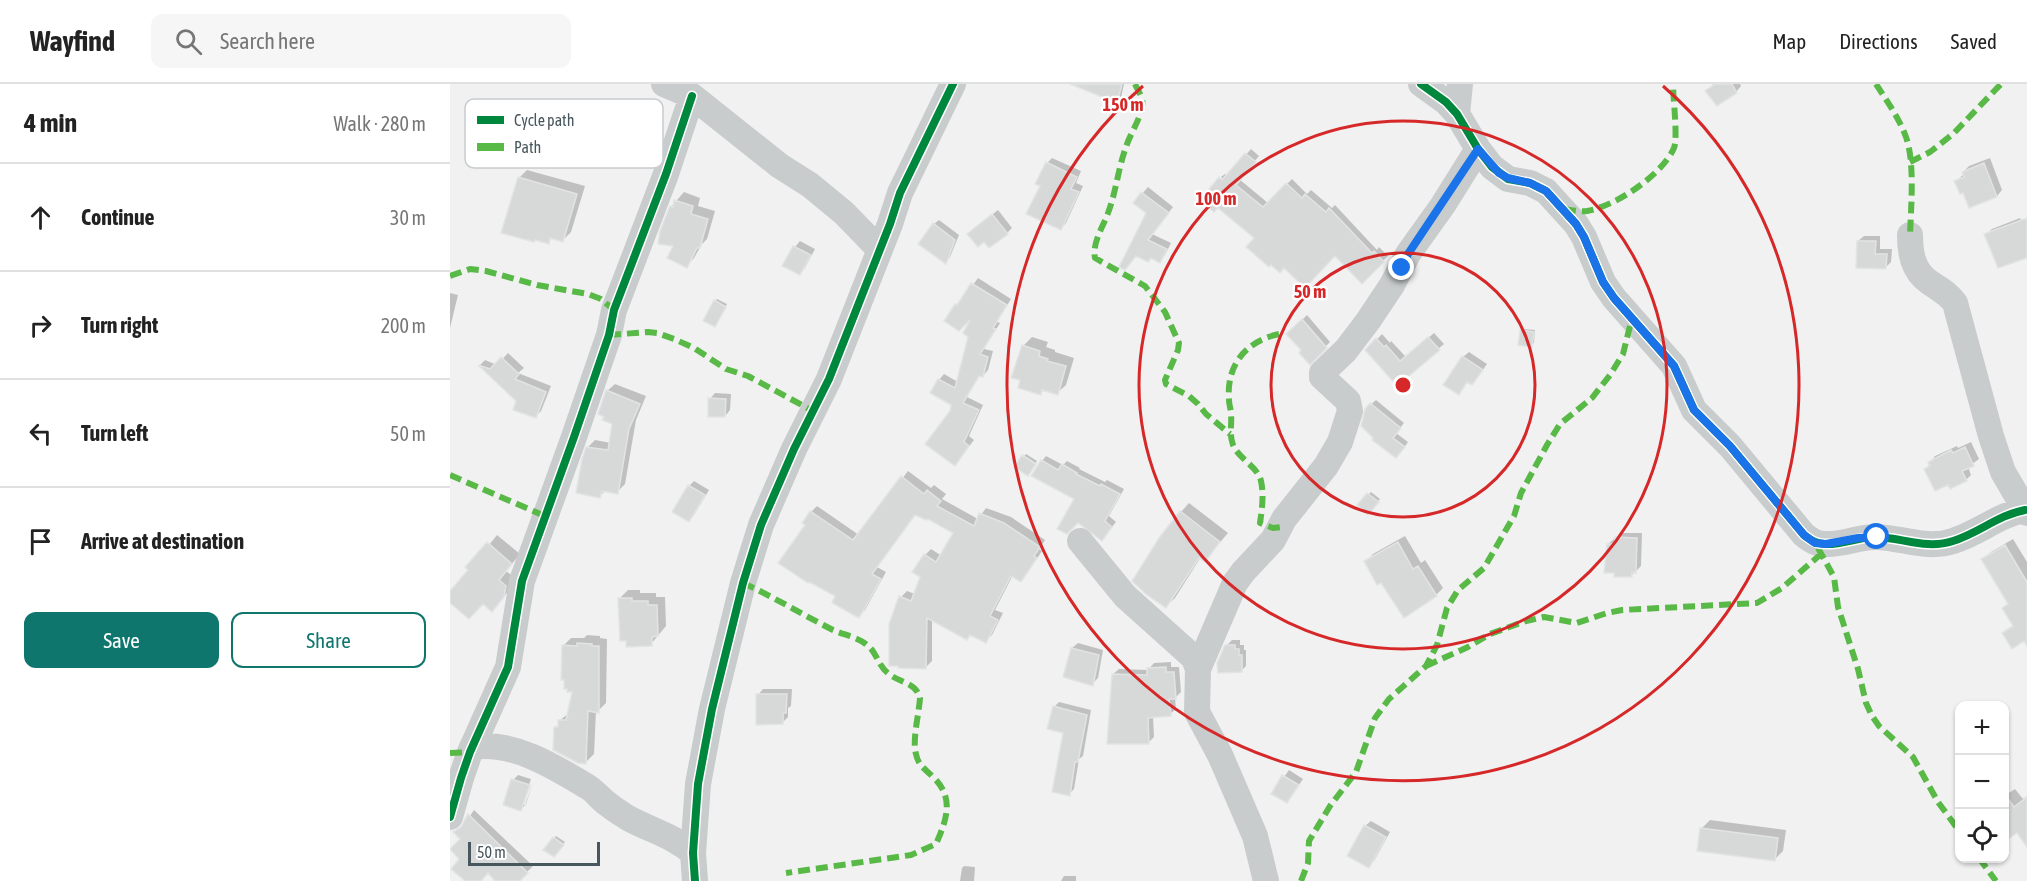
<!DOCTYPE html>
<meta charset="utf-8">
<style>
:root{--surface:#fff;--page:#f6f6f6;--text:#222;--muted:#767676;--line:#e0e0e0;--accent:#0f766e}
body{margin:0;font-family:"Asap Condensed",sans-serif;background:var(--page);color:var(--text)}
.controls{position:absolute;right:18px;bottom:18px;display:grid;overflow:hidden;border-radius:12px;box-shadow:0 2px 4px #0004}
.controls button{width:54px;height:54px;display:grid;place-items:center;padding:0;border:0;border-bottom:2px solid var(--line);background:var(--surface);color:var(--text);font:30px sans-serif}
.scale{position:absolute;left:18px;bottom:15px;width:132px;box-sizing:border-box;padding-left:6px;border:3px solid #48565d;border-top:0;font-size:16px;line-height:21px;white-space:nowrap;color:#48565d;-webkit-text-stroke:4px #fff;paint-order:stroke}
.stop{position:absolute;width:18px;height:18px;margin:-14px;border:4px solid #1a73e8;border-radius:50%;background:#fff}
.stop.end{background:#1a73e8;border-color:#fff;box-shadow:0 2px 6px #0008}
.list{margin:0;padding:0;list-style:none}
h2{display:flex;justify-content:space-between;align-items:center;height:78px;margin:0;padding:0 24px;font-size:26px}
h2 small{font-size:20px;font-weight:400;color:var(--muted)}
.list li{display:grid;grid-template-columns:39px 1fr auto;gap:18px;align-items:center;box-sizing:border-box;height:108px;padding:0 24px;border-top:2px solid var(--line)}
.list b{display:block;font-size:22px;white-space:nowrap}
.list em{font-size:20px;font-style:normal;color:var(--muted)}
.actions{display:flex;gap:12px;padding:18px 24px}
.actions a{flex:1;padding:14px 0;border:2px solid var(--accent);border-radius:12px;text-align:center;font-size:21px;color:var(--accent)}
.actions .main{background:var(--accent);color:#fff}
.icon{flex:none;width:33px;height:33px;fill:none;stroke:currentColor;stroke-width:2;stroke-linecap:round;stroke-linejoin:round}
.map{position:relative;flex:none;width:1577px;height:797px;overflow:hidden}
header{display:flex;align-items:center;gap:36px;box-sizing:border-box;height:84px;padding:0 30px;background:var(--surface);border-bottom:2px solid var(--line)}
header strong{font-size:28px}
nav{display:flex;gap:33px;margin-inline-start:auto;font-size:21px}
.search{width:420px;height:54px;background:var(--page);display:flex;align-items:center;gap:15px;box-sizing:border-box;padding:0 21px;border-radius:12px;color:var(--muted);font-size:22px}
main{display:flex}
aside{flex:1;background:var(--surface)}
.map>svg:first-child{display:block}
</style>
<header>
<strong>Wayfind</strong>
<div class="search"><svg class="icon" aria-label="search" viewBox="0 0 24 24"><circle cx="10" cy="10" r="6"/><path d="M15 15l6 6"/></svg>Search here</div>
<nav><a>Map</a><a>Directions</a><a>Saved</a></nav>
</header>
<main>
<aside>
<h2>4 min<small>Walk · 280 m</small></h2>
<ul class="list">
<li><svg class="icon" aria-label="ahead" viewBox="0 0 24 24"><path d="M12 20V5M6 11l6-6 6 6"/></svg><div><b>Continue</b></div><em>30 m</em></li>
<li><svg class="icon" aria-label="right" viewBox="0 0 24 24"><path d="M7 20v-9h11M14 6l5 5-5 5"/></svg><div><b>Turn right</b></div><em>200 m</em></li>
<li><svg class="icon" aria-label="left" viewBox="0 0 24 24"><path d="M17 20v-9H6M10 6l-5 5 5 5"/></svg><div><b>Turn left</b></div><em>50 m</em></li>
<li><svg class="icon" aria-label="arrive" viewBox="0 0 24 24"><path d="M6 21V4h12l-3 4 3 4H6"/></svg><div><b>Arrive at destination</b></div></li>
</ul>
<div class="actions"><a class="main">Save</a><a>Share</a></div>
</aside>
<div class="map">
<svg width="1577" height="797" viewBox="0 0 1577 797">
<rect width="100%" height="100%" fill="#f1f1f1"/>
<path fill="#0003" d="M632 0H674L671 14 667 18Z
M1262 0H1290L1291 2 1286 8 1257 7 1263 1Z
M801 65 809 72 789 95 818 119 842 95 857 110 861 106 882 124 885 121 927 166 929 163 938 172 912 197 885 170 806 154 778 99 771 93 775 90 777 92Z
M602 74 631 87 626 99 633 102 616 139 611 144 592 102 597 79Z
M1540 74 1552 106 1547 112 1520 122 1514 107 1506 97 1514 90 1513 88 1519 82Z
M77 86 135 102 121 148 113 156 103 153 98 158 69 94Z
M698 103 723 123 702 150 721 159 715 171 710 177 701 173 698 176V129L685 118Z
M234 108 250 114 248 122 265 127 257 155 252 160 244 174 236 182 225 160 221 123Z
M548 126 562 144 557 149 524 145Z
M1570 134 1577 152V172L1536 150 1542 145Z
M489 136 509 151 500 173 496 178 484 140Z
M1414 152H1430V165H1442L1441 178 1436 183 1408 157Z
M350 157 365 165 355 184 349 190 334 181 345 163Z
M528 194 561 215 547 238 550 239 534 265 543 267 538 286 533 292 530 291 517 313 533 321 519 352 524 356 510 374 501 328 503 320 489 296 494 290 508 298 525 229 508 245 506 221 512 216Z
M0 209 8 211 0 244Z
M267 215 277 220 265 241V217Z
M857 231 880 258 860 278 854 266 838 250Z
M1073 245 1085 246 1084 259 1081 261 1071 247Z
M984 249 994 260 947 300 917 266 932 250 940 259 941 257 956 273Z
M582 253 598 258 596 263 605 266V268L624 274 616 301 607 309 595 305 590 309 572 295 573 262Z
M1019 268 1037 280 1027 294 1022 299 1018 297 1008 309 1013 273Z
M58 269 74 284 68 289 101 302 91 327 86 332 30 281 35 276 47 281Z
M165 300 196 312 186 336 175 400 167 408 156 406 150 412 138 363 145 356 161 359 164 340 157 307Z
M265 309 281 310 280 326 275 332 260 315Z
M926 316 954 339 946 349 958 358 951 368 916 325Z
M1521 358 1529 375 1518 383 1521 391 1516 396 1476 385 1485 372 1507 362 1508 364Z
M576 370 587 377 580 388 566 382Z
M596 372 613 381 617 377 630 384 629 385 655 398 657 396 674 405 659 432 666 438 656 450 592 377Z
M458 387 481 404 484 401 496 410 492 415 528 435 536 424 561 433 595 456 589 465 592 467 577 490 571 496 563 491 545 526 553 529 542 551 535 557 482 536V577L476 583 451 513 457 507 465 510 472 493 475 471 481 465 492 472 505 448 478 433 466 430 427 483 436 488 415 526 409 532 387 512 357 441 361 428 367 422 409 451Z
M244 397 259 406 244 431 238 436 239 402Z
M921 408 930 415 918 429 909 421Z
M739 419 778 449 755 476 751 473 725 514 716 522 731 428Z
M1172 449H1192L1191 482 1181 492 1158 460 1164 455H1167Z
M47 451 70 470 56 487 64 493 62 503 50 517H0V510Z
M955 452 971 479 975 476 993 504 986 511 932 497 916 478 923 470Z
M1563 455 1577 478V553L1554 549 1564 540 1553 524 1559 518 1533 476 1541 468Z
M178 506H190V509H206V513H215L216 542 201 560 169 515Z
M137 551 150 552V554L157 555 156 619 148 627H146L144 670 136 678 105 644 109 640V637L119 629 124 606 113 562 121 554H134Z
M782 556H790V561H794V566H796V582L791 587 776 562Z
M628 559 653 566 648 594 642 600 622 564Z
M721 578V583H729L731 608 725 614 726 625 720 630 703 632 704 653 699 658 663 590 669 585 698 586 704 579Z
M313 605H342L341 622 338 624V633L332 639 308 611Z
M609 618 641 626 633 672 629 675 624 705 619 710 614 648 604 623Z
M839 686 853 695 837 718 823 709Z
M68 691 81 695 72 721H75L84 696 76 720 71 726 63 696Z
M1565 705 1573 715 1577 712V747H1567L1554 712Z
M24 726 83 782 68 797H48L38 787 29 797H17L11 775 12 755 6 748 14 741Z
M1260 736 1336 746 1333 767 1325 775 1252 744Z
M921 737 940 748 924 777 919 782 915 742Z
M106 752 115 758 106 769 96 765Z
M514 782 525 783 524 797H510L512 784Z
M614 792H626V797H611Z"/>
<path fill="#d7d9d9" stroke="#e2e3e4" stroke-width="1.5" d="M620 0H672L667 19Z
M1265 0H1282L1287 9 1267 22 1255 7Z
M795 69 806 78 786 101 813 123 836 99 852 114 855 110 876 128 879 124 922 169 924 167 934 178 912 200 885 172 855 204 834 184 830 189 821 181 819 183 796 163 804 154 768 124 764 128 750 116 769 93 772 96Z
M596 78 627 93 621 105 629 108 611 146 576 130 590 102 585 100Z
M1534 79 1547 113 1519 124 1513 109 1510 110 1504 97 1514 93 1512 88Z
M68 93 127 110 113 158 100 154 99 160 85 156 84 158 51 149Z
M691 108 719 129 698 156 717 165 710 179 701 174 698 178 686 172 675 186 669 183 696 129 683 119Z
M224 116 243 122 241 130 258 135 250 164H247L237 184 217 174 223 162 208 160 210 147 220 122 223 123Z
M542 130 558 150 539 164 534 158 528 163 517 150Z
M1577 134V174L1548 184 1534 150Z
M483 139 505 156 496 180 468 160Z
M1407 157H1426L1425 170H1437L1436 185 1406 184Z
M343 162 361 171 350 191 332 182Z
M521 199 557 221 543 244 546 245 530 270 538 273 533 293 529 292 513 319 529 326 514 358 519 362 505 382 475 360 500 327 501 321 480 309 488 295 505 304 518 253 513 249 520 236 509 247 494 237 505 220 507 221Z
M264 216 276 223 265 243 253 237Z
M852 235 877 264 860 281 849 269 851 266 836 250Z
M1070 246 1084 248 1082 263 1068 261Z
M978 253 990 266 947 302 915 266 926 254 934 263 936 261 950 277Z
M572 261 590 267 589 272 598 275 597 277 616 282 608 311 592 306 591 311 568 304 570 296 561 294Z
M1012 272 1033 286 1022 301 1017 298 1009 311 993 301Z
M51 273 69 290 65 295 96 308 86 334 63 326 66 317 28 281 40 285Z
M156 306 190 320 179 345 168 410 152 407 150 414 126 409 132 375 136 363 158 366 162 340 152 336 154 333 148 330Z
M258 314 276 315 275 333H258Z
M920 319 951 344 943 354 955 363 946 374 922 356 923 354 911 342 915 325Z
M1515 363 1524 382 1512 387 1517 397 1500 405 1498 401 1485 407 1474 385 1480 382 1478 378 1501 366 1503 369Z
M572 371 586 380 578 392 564 383Z
M591 376 608 386 612 380 627 389 626 390 650 402 651 400 670 410 655 437 662 443 652 457 628 439 617 450 607 445 624 415 581 392Z
M451 392 474 410 477 406 491 417 487 422 524 442 529 429 554 439 590 463 584 472 587 474 571 498 561 492 540 532 548 536 536 559 520 551 517 556 477 534 476 585 448 584V582H439V540L449 512 461 517 470 493 462 488 474 470 486 478 503 449 478 435 476 436 465 431 422 490 431 495 409 534 382 519 385 512 359 498 358 499 328 479 355 441 352 439 360 427 403 456Z
M238 401 255 411 239 438 222 428Z
M917 409 929 418 918 431 907 421Z
M730 427 770 458 755 478 749 474 716 524 697 511 682 497 709 454Z
M1165 453 1187 454 1186 489 1182 488V493H1164V489H1154L1157 460H1165Z
M37 458 62 480 49 496 56 502 54 513 42 528 33 520 19 535 0 519V507L18 486 15 483Z
M948 458 963 485 968 482 987 512 954 534 931 499 927 501 914 477Z
M1555 461 1577 498V562L1574 557 1562 565 1552 549 1563 542 1552 524 1558 520 1531 475Z
M168 514H182V517H198V521H207L208 552 202 553V562L176 563V557H170Z
M127 559 142 560V562H149V629L138 627 136 680 128 679 103 666 104 643H108V636H116L122 608H117V605H114V596H111L112 561 127 562Z
M775 561H785V565H789V571H792V588L768 589 767 579Z
M621 564 649 571 643 602 613 593Z
M716 583V588H724L726 615H719L721 632 698 634 699 660H657L662 590 697 591V584Z
M306 610H337L336 629H333V640L306 641Z
M603 622 637 631 628 678H625L620 712 602 708 613 649 597 645Z
M832 691 849 701 837 719 821 710Z
M61 695 80 701 71 727 53 721Z
M1554 709 1564 723 1577 713V763L1567 749 1554 758Z
M18 730 78 789 70 797H45L38 789 31 797H15L1 785 9 775 0 765 10 755 3 748 11 743Z
M914 741 936 753 919 784 897 772Z
M1250 744 1328 754 1325 777 1247 767Z
M103 753 114 761 104 773 93 766Z"/>
<g fill="none" stroke-linecap="round" stroke-linejoin="round">
<path stroke="#c8cccd" stroke-width="26" d="M214 0 242 12 330 82 360 101 394 129 429 165
M971 0 996 18 1007 30 1028 65 1042 83 1058 95 1080 99 1096 107 1126 140 1134 153 1153 198 1164 214 1224 282 1244 326 1280 362 1354 451C1361 456 1366 460 1375 460 1392 461 1408 453 1425 453 1451 453 1476 466 1503 457 1529 449 1548 431 1575 426
M1007 30 1010 0
M1460 151C1460 169 1463 187 1479 198 1489 205 1498 209 1505 219L1541 352 1553 388 1577 429
M630 457 675 512 744 574 748 585 747 628 770 671 805 752 816 797
M748 585 785 499 793 488 823 456 834 435 876 382 890 358 900 327 898 317 872 293V289L896 266 918 237 942 201 958 170 993 121 1028 65
M22 663C62 656 105 683 138 703 146 708 151 716 159 721 165 726 172 730 178 734 200 746 224 752 243 769
M0 733 11 694 20 668 58 583 72 497 124 353 159 251 164 226 216 90 242 12
M245 797 243 769 248 700 262 625 293 499 311 441 344 365 379 295 440 140 450 109 503 0"/>
<path stroke="#58b947" stroke-width="6" stroke-dasharray="12 6" stroke-linecap="butt" d="M685 0C688 7 694 14 692 22 690 37 679 51 675 66 668 86 666 108 658 129 653 143 642 159 645 174L695 202 715 228 729 259 728 266 715 296 716 300 739 312 748 320 756 330 780 350
M1426 0C1437 17 1449 34 1456 53 1465 78 1461 123 1460 151
M1460 78 1480 68 1503 50 1551 0
M1114 125C1121 126 1130 128 1137 127 1166 122 1212 91 1224 64 1228 54 1223 13 1223 0
M0 192 20 185 36 187 87 201 138 210 151 215 164 226
M829 250C796 257 776 281 779 316 779 321 781 325 781 330 782 341 779 350 783 361 789 375 808 383 811 397 814 411 812 425 810 439L823 444 831 443
M159 251 198 248 207 249 224 255 244 264 276 285 298 292 363 327
M0 391 95 432
M1368 464 1384 493 1388 523 1408 585 1416 619 1422 632 1429 642 1463 673 1488 718 1510 748
M293 499C324 513 353 531 383 546 394 551 408 553 417 561 427 568 427 581 439 590 450 599 466 598 470 614 469 630 462 656 466 670 468 681 475 685 482 692 505 713 497 735 486 760L461 771 336 789
M976 582 1018 563 1040 550 1076 537 1094 533 1127 539 1157 529 1172 526 1307 519 1332 504 1371 470
M0 669 20 668
M1529 774 1546 797
M851 797 858 779 859 757 880 722 906 688 925 634 939 615 976 582 987 561 997 524 1008 506 1034 484 1064 432 1071 409 1097 361 1110 340 1142 314 1160 291 1173 270 1182 234"/>
<g stroke="#fff" stroke-width="11">
<path id="cycleway" d="M971 0 996 18 1007 30 1028 65 1042 83 1058 95 1080 99 1096 107 1126 140 1134 153 1153 198 1164 214 1224 282 1244 326 1280 362 1354 451C1361 456 1366 460 1375 460 1392 461 1408 453 1425 453 1451 453 1476 466 1503 457 1529 449 1548 431 1575 426
M0 733 11 694 20 668 58 583 72 497 124 353 159 251 164 226 216 90 242 12
M245 797 243 769 248 700 262 625 293 499 311 441 344 365 379 295 440 140 450 109 503 0"/>
</g>
<use href="#cycleway" stroke="#00873e" stroke-width="8"/>
</g>
<g fill="none" stroke-linecap="round" stroke-linejoin="round">
<path stroke="#1a73e8" stroke-width="8" d="M952 184 958 170 1028 65 1049 89 1058 94 1080 99 1096 107 1126 140 1134 153 1153 198 1164 214 1224 282 1244 326 1280 362 1354 451 1365 459 1376 460 1408 454 1427 453"/>
</g>
<g fill="none" stroke="#d62828" stroke-width="3">
<circle cx="953" cy="301" r="132"/>
<circle cx="953" cy="301" r="264"/>
<path d="M1213 2A396 396 0 1 1 693 2"/>
</g>
<rect x="15" y="15" width="198" height="69" rx="9" fill="#fff" stroke="#c8ccce" stroke-width="1.5"/>
<rect x="27" y="32" width="27" height="8" fill="#00873e"/>
<rect x="27" y="59" width="27" height="8" fill="#58b947"/>
<g font-size="16" fill="#48565d">
<text x="64" y="42">Cycle path</text>
<text x="64" y="69">Path</text>
</g>
<circle cx="953" cy="301" r="9" fill="#d62828" stroke="#fff" stroke-width="3"/>
<g font-size="18" text-anchor="middle" font-weight="bold" fill="#d62828" stroke="#fff" stroke-width="4.5" stroke-linejoin="round" paint-order="stroke">
<text x="673" y="27">150 m</text>
<text x="766" y="121">100 m</text>
<text x="860" y="214">50 m</text>
</g>
</svg>
<div class="controls">
<button>+</button>
<button>−</button>
<button><svg class="icon" aria-label="locate" viewBox="0 0 24 24"><circle cx="12" cy="12" r="6"/><path d="M12 2v4M12 18v4M2 12h4M18 12h4"/></svg></button>
</div>
<div class="scale">50 m</div>
<div class="stop" style="left:1427px;top:453px"></div>
<div class="stop end" style="left:952px;top:184px"></div>
</div>
</main>
